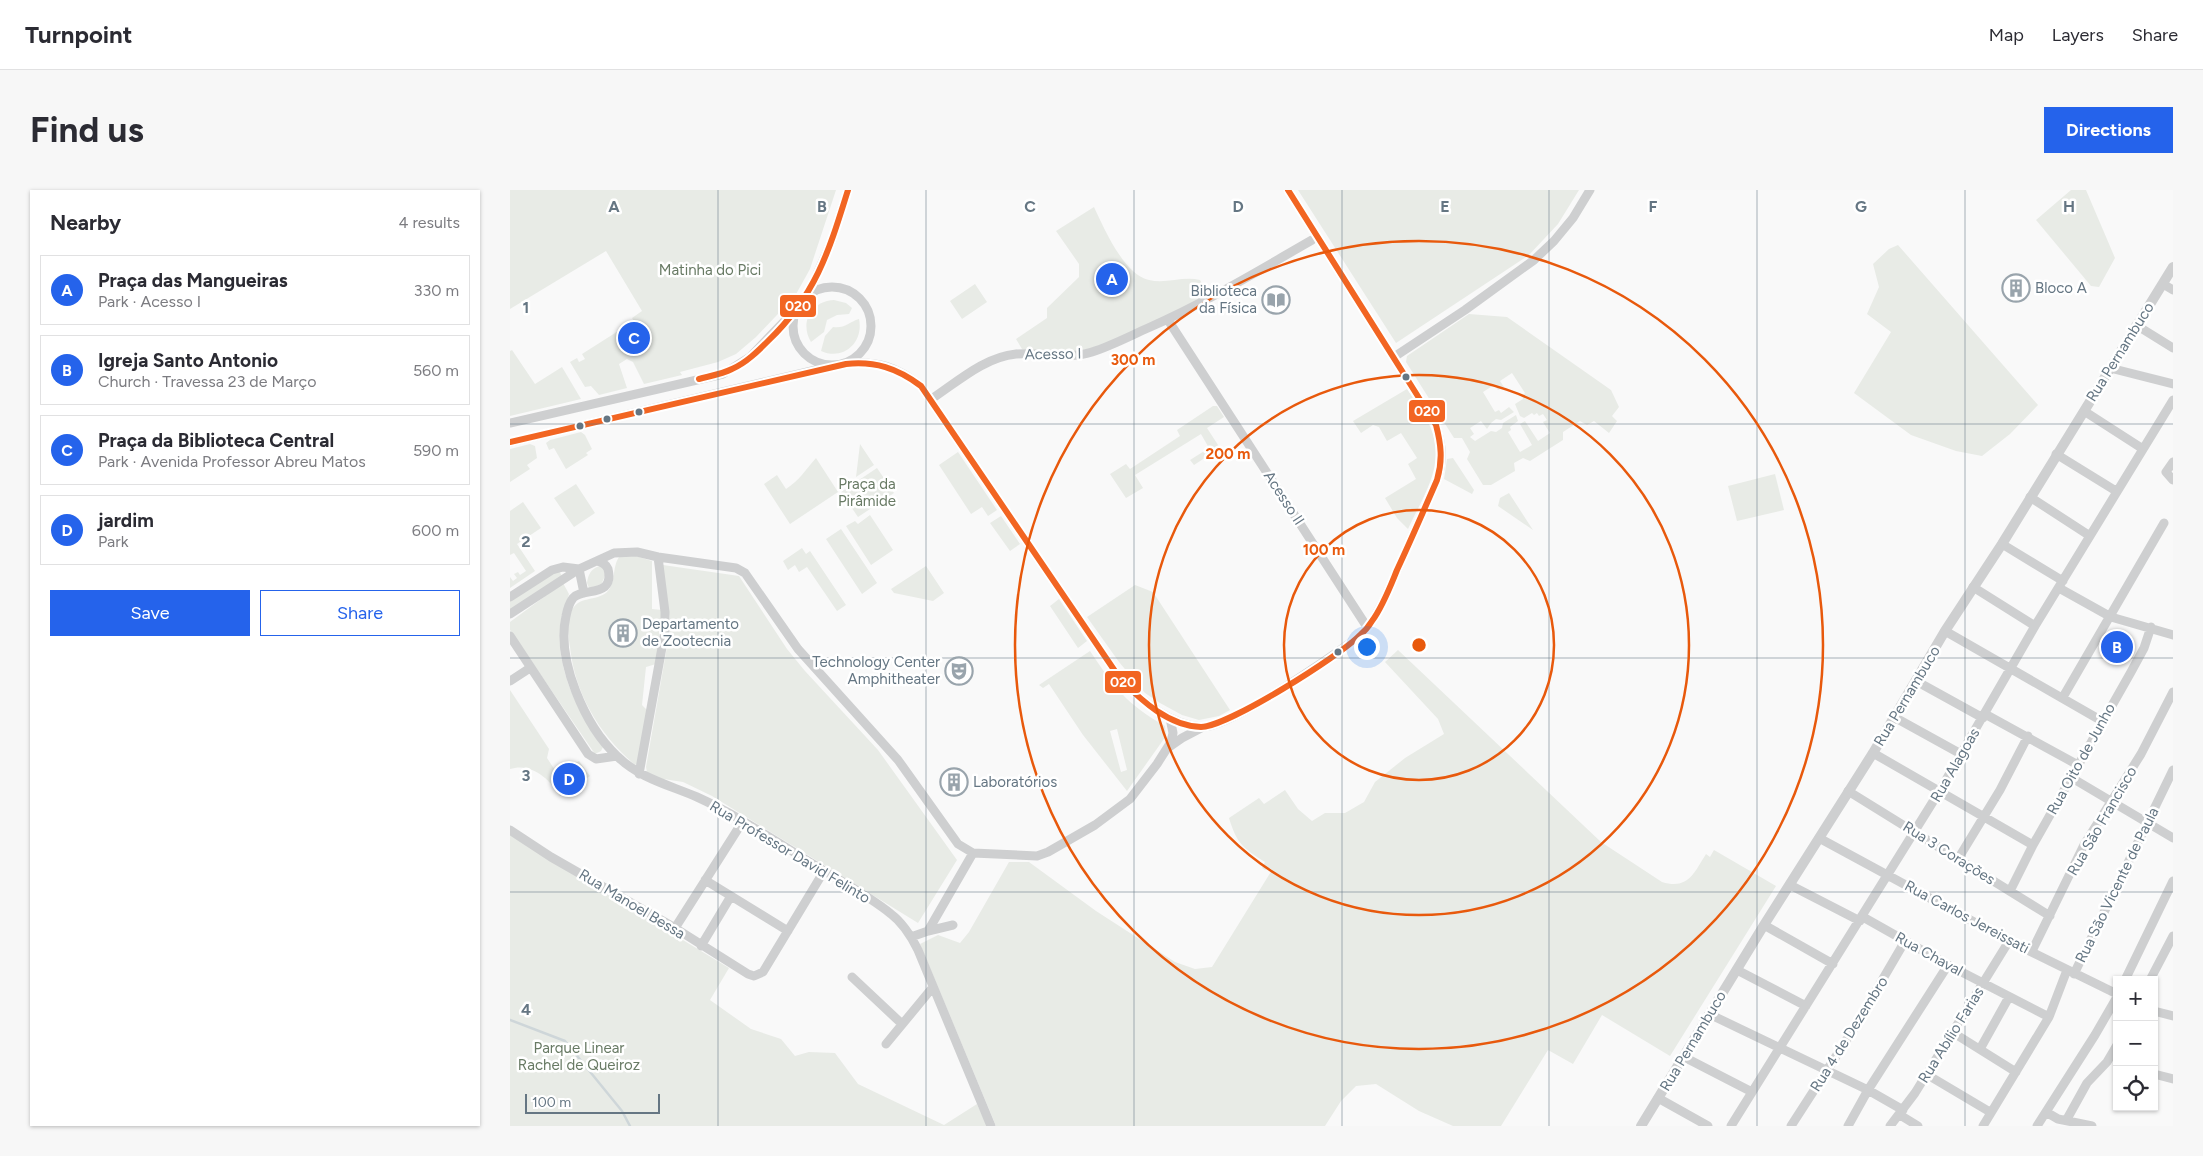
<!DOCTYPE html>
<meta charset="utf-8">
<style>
:root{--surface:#fff;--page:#f7f7f7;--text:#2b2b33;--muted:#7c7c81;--line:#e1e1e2;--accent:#2563eb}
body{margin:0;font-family:Figtree,sans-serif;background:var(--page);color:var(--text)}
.controls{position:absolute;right:15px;bottom:15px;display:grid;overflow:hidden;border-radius:0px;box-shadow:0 1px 4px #0004}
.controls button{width:45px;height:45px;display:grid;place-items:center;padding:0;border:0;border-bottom:1px solid var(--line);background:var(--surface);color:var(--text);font:25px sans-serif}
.scale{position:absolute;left:15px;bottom:12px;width:135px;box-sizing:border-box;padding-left:5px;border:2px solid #657683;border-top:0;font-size:14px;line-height:18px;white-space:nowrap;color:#657683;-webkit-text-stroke:4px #fff;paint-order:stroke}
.you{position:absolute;left:856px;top:456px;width:18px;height:18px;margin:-12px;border:4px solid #fff;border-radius:50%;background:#1a73e8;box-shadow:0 0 0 8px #1a73e833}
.badge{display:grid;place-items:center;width:32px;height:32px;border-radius:50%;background:var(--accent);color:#fff;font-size:16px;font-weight:700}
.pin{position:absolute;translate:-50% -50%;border:2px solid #fff;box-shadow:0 1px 5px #0006}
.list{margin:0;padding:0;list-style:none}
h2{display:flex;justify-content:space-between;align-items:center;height:65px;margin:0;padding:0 20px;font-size:21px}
h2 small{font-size:16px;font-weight:400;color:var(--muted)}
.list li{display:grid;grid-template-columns:32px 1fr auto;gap:15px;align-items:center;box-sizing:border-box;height:70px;margin:0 10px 10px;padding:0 10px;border:1px solid var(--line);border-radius:0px}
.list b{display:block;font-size:19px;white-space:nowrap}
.list p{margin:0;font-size:16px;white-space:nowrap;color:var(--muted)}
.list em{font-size:16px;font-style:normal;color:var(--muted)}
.actions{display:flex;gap:10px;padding:15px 20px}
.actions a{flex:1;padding:11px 0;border:1px solid var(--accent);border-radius:0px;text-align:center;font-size:18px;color:var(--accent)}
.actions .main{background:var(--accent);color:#fff}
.icon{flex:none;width:28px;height:28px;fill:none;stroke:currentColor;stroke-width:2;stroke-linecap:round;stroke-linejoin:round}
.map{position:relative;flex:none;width:1663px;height:936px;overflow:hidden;border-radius:0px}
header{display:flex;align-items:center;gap:30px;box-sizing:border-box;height:70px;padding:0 25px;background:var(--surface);border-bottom:1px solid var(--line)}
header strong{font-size:24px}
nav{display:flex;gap:28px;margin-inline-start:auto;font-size:18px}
.intro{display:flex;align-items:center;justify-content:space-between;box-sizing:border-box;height:120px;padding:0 30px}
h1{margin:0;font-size:35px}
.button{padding:12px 22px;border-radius:0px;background:var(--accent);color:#fff;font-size:18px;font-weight:700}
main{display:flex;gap:30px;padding:0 30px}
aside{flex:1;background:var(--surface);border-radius:0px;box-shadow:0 1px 4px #0004}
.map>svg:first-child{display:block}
</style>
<header>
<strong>Turnpoint</strong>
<nav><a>Map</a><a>Layers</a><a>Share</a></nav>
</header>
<div class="intro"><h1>Find us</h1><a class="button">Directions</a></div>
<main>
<aside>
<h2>Nearby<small>4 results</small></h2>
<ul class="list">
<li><span class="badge">A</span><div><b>Praça das Mangueiras</b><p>Park · Acesso I</p></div><em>330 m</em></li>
<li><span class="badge">B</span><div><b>Igreja Santo Antonio</b><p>Church · Travessa 23 de Março</p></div><em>560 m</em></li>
<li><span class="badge">C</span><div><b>Praça da Biblioteca Central</b><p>Park · Avenida Professor Abreu Matos</p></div><em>590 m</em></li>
<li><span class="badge">D</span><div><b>jardim</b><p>Park</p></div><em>600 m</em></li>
</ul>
<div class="actions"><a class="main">Save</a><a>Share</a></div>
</aside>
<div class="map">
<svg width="1663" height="936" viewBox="0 0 1663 936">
<rect width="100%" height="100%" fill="#f9f9f9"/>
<path fill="#e8ebe6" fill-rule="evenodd" d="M0 0H326L300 79 285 106 246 147 226 164 208 172 170 182 172 185 134 194 123 172 117 169 109 174 117 198 89 205 81 196 75 197 60 172 67 168 69 172 75 169 72 164 124 131 122 128 132 121 96 61 0 119Z
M788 0H1069L1048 34 1019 65 886 153Z
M1561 0H1576L1605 68 1589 97 1581 96 1526 30Z
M584 17C594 38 614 85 639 90 656 94 673 86 690 90L695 99 693 108C655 126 607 156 566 161 548 163 530 161 512 159L506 149 537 128V118L569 87V74L546 41Z
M1388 55 1528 215 1500 244 1472 266 1446 261 1401 245 1344 203 1381 142 1357 124 1369 97 1363 74 1379 59Z
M465 94 477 112 452 129 440 111Z
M324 110 336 113 342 118 339 124 327 125 317 130 314 142 301 152C289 132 302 111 324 110Z
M959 124 997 127 1101 200 1109 217 1102 226 1107 231 1099 243 1084 231 1077 235 1070 231 1053 242V250L1020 271 1013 268 1004 273 1005 281 981 295H973L957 269 960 262 952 248H944L896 172 897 166ZM1002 183 1015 203 1012 206 1013 209 1005 214 1010 226 1014 228 1022 223 1024 225 1027 223 1029 226 1033 224 1037 230 1033 232 1040 243 1028 251 1015 231 1010 234 1022 255 1010 262 998 242 1001 240 1000 237 1008 231 1006 225 993 233 992 238 986 242 981 241 965 251 960 247 964 244 960 238 971 231 977 239 981 233 986 229 991 230 1004 222 999 217 991 223 989 220 985 222 973 202 984 195 988 200 994 197 990 191Z
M349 129C354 153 333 171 311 161L315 146 323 137C334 139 339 132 349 129Z
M2 160 25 194 52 177 71 209 0 226V161Z
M897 199C904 209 912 220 918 232 938 272 915 302 898 339L887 328 875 308 906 289 898 274 907 268 891 243 877 251 869 237 863 235 851 243 843 231Z
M703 216H707L714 227 697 238 710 258 684 275 680 270 699 258 691 244 625 285 633 298 616 308 600 284 616 274 620 279 670 246 667 240Z
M71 242 75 245 82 259 76 263 78 265 56 279 44 258 39 260 36 253 40 250Z
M20 254 25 256 27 268 17 275 20 279 0 292V259Z
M350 254 364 275 346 287Z
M448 262 487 320 478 326 472 317 461 324 429 275Z
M306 268 328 302 280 334 254 294 267 285 276 299C290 290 295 280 306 268Z
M943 268 964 300 962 304 934 289 937 269Z
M367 278 384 303 348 327 331 302Z
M1265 284 1274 320 1227 331 1218 296Z
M66 294 85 323 64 337 44 308Z
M999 303 1023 340 988 316 990 308Z
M13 312 31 338 7 354 25 381 0 398V387L3 391 7 388 4 384 8 382 10 385 16 381 4 363 0 365V321Z
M360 325 383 360 361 375 336 336 345 331 348 334Z
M491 326 510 354 500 361 480 333Z
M331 339 367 393 352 404 316 349Z
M292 358 296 364 300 361 336 415 327 421 297 377 289 382 285 375 278 380 273 371Z
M126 366 142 371V419L152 420 146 474 136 477 132 515 138 521 129 572 125 575C89 544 65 504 60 457 58 445 57 433 61 422 68 405 86 412 97 402 106 393 102 377 109 367Z
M153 375 229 386 277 459 295 481 368 560 447 670 408 733 202 606 173 592 147 588 137 582 136 577 161 434 151 377Z
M90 376 94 379 95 386 91 395 79 398 77 393C78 385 81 378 90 376Z
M416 376 434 403 423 411 384 403 381 399Z
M46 380 49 381 52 386 0 422V410Z
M53 393 59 404C57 413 52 421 51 430 44 477 67 520 93 557L91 561 85 564 0 440V432Z
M625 395 643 402 720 520 709 526 689 530 672 525 650 513 635 503 609 472 577 427Z
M549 409 577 451 568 458 540 416Z
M888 460 1091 652 1152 692C1178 700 1184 683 1196 664L1200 667 1204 660 1266 696 1160 866 1092 825 1063 874 1038 860 991 936H943L909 921 866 894 846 896 831 911 815 936H486L410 754 428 745 450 753 459 742 499 672H519L586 721 665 772 685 779 702 777 762 680 760 678 755 680 752 678 755 672C733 658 727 654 719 628L749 608 754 614 775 600 788 619 802 631 815 623H835L854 612 865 592 895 568 934 544 928 529 875 472Z
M580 461C605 498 615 513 655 536L656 546 617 601 573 545 539 494 533 498 529 495ZM607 539 617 580 611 582 600 541Z
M0 500 39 559 37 568 45 580 52 581 69 571 80 586 50 606C40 589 21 572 0 579Z
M0 645 219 778 200 810 241 839 271 849 285 866 299 862 325 863 348 894 434 935 467 914 477 936H0Z"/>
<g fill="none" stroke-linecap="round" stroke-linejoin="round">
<path stroke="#ced6d9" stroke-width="2.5" d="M0 830 55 851 112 921 120 936"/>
<path stroke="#cecfd0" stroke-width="9" d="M1653 94 1663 100
M283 136a39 39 0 1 1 78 0a39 39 0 1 1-78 0Z
M297 107 322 50 338 0
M658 130 857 437
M1626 135 1663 158
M884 167 955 120 1024 70 1044 51 1063 28 1080 0
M336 174C367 170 387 177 411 196L611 490C633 512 660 535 692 537 720 538 824 465 850 446L863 430 874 410 927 290C934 268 932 257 926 235L778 0
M1600 178 1663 194
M420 210C446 193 474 167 506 164 532 162 557 170 582 162 601 156 620 146 638 138 695 113 748 81 802 50
M1574 221 1633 259
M0 233 213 184 240 167 289 116
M0 252 323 176
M1546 264 1606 301
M1663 272 1656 282 1663 290
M1520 307 1580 346
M1492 354 1553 391
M87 371C92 372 96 374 98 379 105 408 73 397 63 408 60 412 57 421 56 426 46 470 75 536 107 566 129 588 159 595 187 607 229 626 268 653 308 677 332 692 359 706 381 724 393 733 401 746 408 760L481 936
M69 379 74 403
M1463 397 1525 436
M1549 398 1601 427 1663 445
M0 407 42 380 53 377 69 379
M0 424 69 379 104 363 127 362 148 367 226 378 235 383 288 459 388 570 448 654 463 663 527 666 538 662 585 635 620 609 647 574 661 552 663 543 660 528
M1435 441 1592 531
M0 446 78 564 86 569 107 566
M0 491 20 478
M1406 491 1473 528
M1553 507 1654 333
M1475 524 1568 575
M1384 527 1451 564
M659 557 672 548 693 537
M1363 563 1523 655
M129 584 155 441V422L148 367
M1562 588 1663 648
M1338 601 1540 726
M0 640 41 667 165 738 238 784 244 786 253 782 314 681
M1309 648 1499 751 1607 804
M1448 669 1490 600 1518 546
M195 690 278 741
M1280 695 1350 731
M1500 701 1523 655 1621 482 1634 458 1641 437
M1353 727 1438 775 1539 827
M1254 735 1323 774
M165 738 233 631
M418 741 443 735
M401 747 418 741 463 663
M191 756 221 706
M1522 761 1574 655 1631 564 1663 502
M1227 780 1296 816
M1564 784 1663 580
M342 787 392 834
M1615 790 1663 691
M1640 790 1663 746
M1644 821 1663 826
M1199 824 1358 900 1393 920
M1442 842 1506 882
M376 854 423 797
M1470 859 1499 807
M1174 867 1242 902
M1416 884 1480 922
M1644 884 1663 889
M1148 908 1198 936
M1536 922 1548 929 1582 936
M1390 925 1408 936
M1557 929 1577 893 1597 872 1607 855
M1221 936 1429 602 1525 436 1663 210
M1281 936 1343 840 1395 751
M1338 936 1358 900 1438 775
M1380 936 1405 903 1499 751
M1473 936 1539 827 1557 780
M1527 936 1585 845 1607 807"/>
<path stroke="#cecfd0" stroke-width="10" d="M1131 936 1254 735 1363 563 1435 441 1492 354 1663 77"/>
<g stroke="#fff" stroke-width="10">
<path id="bus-1" d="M189 189C200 186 212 184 222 179 236 173 248 161 258 151 306 105 319 61 338 0
M0 252 336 174C365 171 387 178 411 196L611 490C632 511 659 536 691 537 717 537 830 466 850 445 855 441 859 436 862 431 873 416 880 397 887 380 901 350 914 320 927 290 933 270 931 254 926 235L778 0"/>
</g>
<use href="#bus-1" stroke="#f26522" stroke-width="6"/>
</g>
<path fill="none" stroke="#657683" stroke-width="1" stroke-opacity="0.55" d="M208 0V936M416 0V936M624 0V936M832 0V936M1039 0V936M1247 0V936M1455 0V936M0 234H1663M0 468H1663M0 702H1663"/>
<g fill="none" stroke="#e8590c" stroke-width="2.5">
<circle cx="909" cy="455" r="135"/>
<circle cx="909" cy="455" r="270"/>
<circle cx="909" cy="455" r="404"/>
</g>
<defs>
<g id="building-ring" transform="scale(1.4375)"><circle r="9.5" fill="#fff" stroke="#99a4ac" stroke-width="1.5"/><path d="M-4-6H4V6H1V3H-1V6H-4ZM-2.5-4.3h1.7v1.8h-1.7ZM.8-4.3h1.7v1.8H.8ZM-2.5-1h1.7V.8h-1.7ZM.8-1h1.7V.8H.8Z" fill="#99a4ac"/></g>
<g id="library-ring" transform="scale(1.4375)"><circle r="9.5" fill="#fff" stroke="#99a4ac" stroke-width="1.5"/><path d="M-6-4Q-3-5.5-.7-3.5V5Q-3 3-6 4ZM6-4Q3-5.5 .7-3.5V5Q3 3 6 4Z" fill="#99a4ac"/></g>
<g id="theatre-ring" transform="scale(1.4375)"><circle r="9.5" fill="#fff" stroke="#99a4ac" stroke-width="1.5"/><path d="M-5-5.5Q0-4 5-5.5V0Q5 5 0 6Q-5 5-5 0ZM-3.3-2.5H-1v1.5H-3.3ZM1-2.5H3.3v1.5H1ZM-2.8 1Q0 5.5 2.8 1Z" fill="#99a4ac"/></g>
</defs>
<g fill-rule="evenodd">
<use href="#building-ring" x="1506" y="98"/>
<use href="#library-ring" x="766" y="110"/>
<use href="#building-ring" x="113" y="443"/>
<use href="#theatre-ring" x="449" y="481"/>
<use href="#building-ring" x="444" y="592"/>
</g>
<g fill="#657683" stroke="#fff" stroke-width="2">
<circle cx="896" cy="187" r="4.5"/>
<circle cx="129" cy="222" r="4.5"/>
<circle cx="97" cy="229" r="4.5"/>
<circle cx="70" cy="236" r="4.5"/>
<circle cx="828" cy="462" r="4.5"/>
</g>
<g text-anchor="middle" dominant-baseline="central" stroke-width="5" stroke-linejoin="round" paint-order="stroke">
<g font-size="15" fill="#687a64" stroke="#fff">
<text x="200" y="80">Matinha do Pici</text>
<text x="357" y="294">Praça da<tspan x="357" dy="17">Pirâmide</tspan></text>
<text x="69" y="858">Parque Linear<tspan x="69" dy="17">Rachel de Queiroz</tspan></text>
</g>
<g font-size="15" fill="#657683" stroke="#fff" text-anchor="start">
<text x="1525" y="98">Bloco A</text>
<text x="747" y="101" text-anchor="end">Biblioteca<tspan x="747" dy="17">da Física</tspan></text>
<text x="132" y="434">Departamento<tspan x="132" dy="17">de Zootecnia</tspan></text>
<text x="430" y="472" text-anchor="end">Technology Center<tspan x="430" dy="17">Amphitheater</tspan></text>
<text x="463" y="592">Laboratórios</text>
</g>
<g font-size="15" fill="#657683" stroke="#fff">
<text transform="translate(1610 162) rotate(-58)">Rua Pernambuco</text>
<text transform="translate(543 164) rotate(-1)">Acesso I</text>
<text transform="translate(774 308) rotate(57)">Acesso II</text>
<text transform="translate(1397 506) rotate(-59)">Rua Pernambuco</text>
<text transform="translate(1571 569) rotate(-61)">Rua Oito de Junho</text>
<text transform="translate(1445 575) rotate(-60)">Rua Alagoas</text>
<text transform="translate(1592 631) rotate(-60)">Rua São Francisco</text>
<text transform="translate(280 662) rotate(31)">Rua Professor David Felinto</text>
<text transform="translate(1439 663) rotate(32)">Rua 3 Corações</text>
<text transform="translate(1607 695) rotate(-64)">Rua São Vicente de Paula</text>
<text transform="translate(122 714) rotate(31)">Rua Manoel Bessa</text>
<text transform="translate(1457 727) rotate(28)">Rua Carlos Jereissati</text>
<text transform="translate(1419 764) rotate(29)">Rua Chaval</text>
<text transform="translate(1339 844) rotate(-58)">Rua 4 de Dezembro</text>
<text transform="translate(1441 845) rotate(-58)">Rua Abílio Farias</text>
<text transform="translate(1183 851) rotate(-59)">Rua Pernambuco</text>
</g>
</g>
<g font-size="16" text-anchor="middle" font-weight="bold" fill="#657683" stroke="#fff" stroke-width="5" stroke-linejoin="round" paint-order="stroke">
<text x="104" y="22">A</text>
<text x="312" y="22">B</text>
<text x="520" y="22">C</text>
<text x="728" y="22">D</text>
<text x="935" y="22">E</text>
<text x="1143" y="22">F</text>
<text x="1351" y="22">G</text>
<text x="1559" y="22">H</text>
<text x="16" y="123">1</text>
<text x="16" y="357">2</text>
<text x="16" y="591">3</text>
<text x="16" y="825">4</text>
</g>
<circle cx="909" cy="455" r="8" fill="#e8590c" stroke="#fff" stroke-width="2.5"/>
<g font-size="15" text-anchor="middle" font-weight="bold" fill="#e8590c" stroke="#fff" stroke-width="5" stroke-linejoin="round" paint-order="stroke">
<text x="623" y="175">300 m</text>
<text x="718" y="269">200 m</text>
<text x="814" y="365">100 m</text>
</g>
<g stroke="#fff" stroke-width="2">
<rect x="269" y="104" width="38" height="24" rx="5" fill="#f26522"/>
<rect x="898" y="209" width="38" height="24" rx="5" fill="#f26522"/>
<rect x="594" y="480" width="38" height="24" rx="5" fill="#f26522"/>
</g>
<g font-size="14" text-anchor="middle" font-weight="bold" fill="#fff">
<text x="288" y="121">020</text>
<text x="917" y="226">020</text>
<text x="613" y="497">020</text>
</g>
</svg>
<div class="controls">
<button>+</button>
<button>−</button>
<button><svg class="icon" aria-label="locate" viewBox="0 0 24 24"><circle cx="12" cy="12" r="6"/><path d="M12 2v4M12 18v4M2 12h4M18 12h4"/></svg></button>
</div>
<div class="scale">100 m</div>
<div class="you"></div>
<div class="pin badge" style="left:602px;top:89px">A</div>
<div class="pin badge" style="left:1607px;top:457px">B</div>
<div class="pin badge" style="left:124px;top:148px">C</div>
<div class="pin badge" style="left:59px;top:589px">D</div>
</div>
</main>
